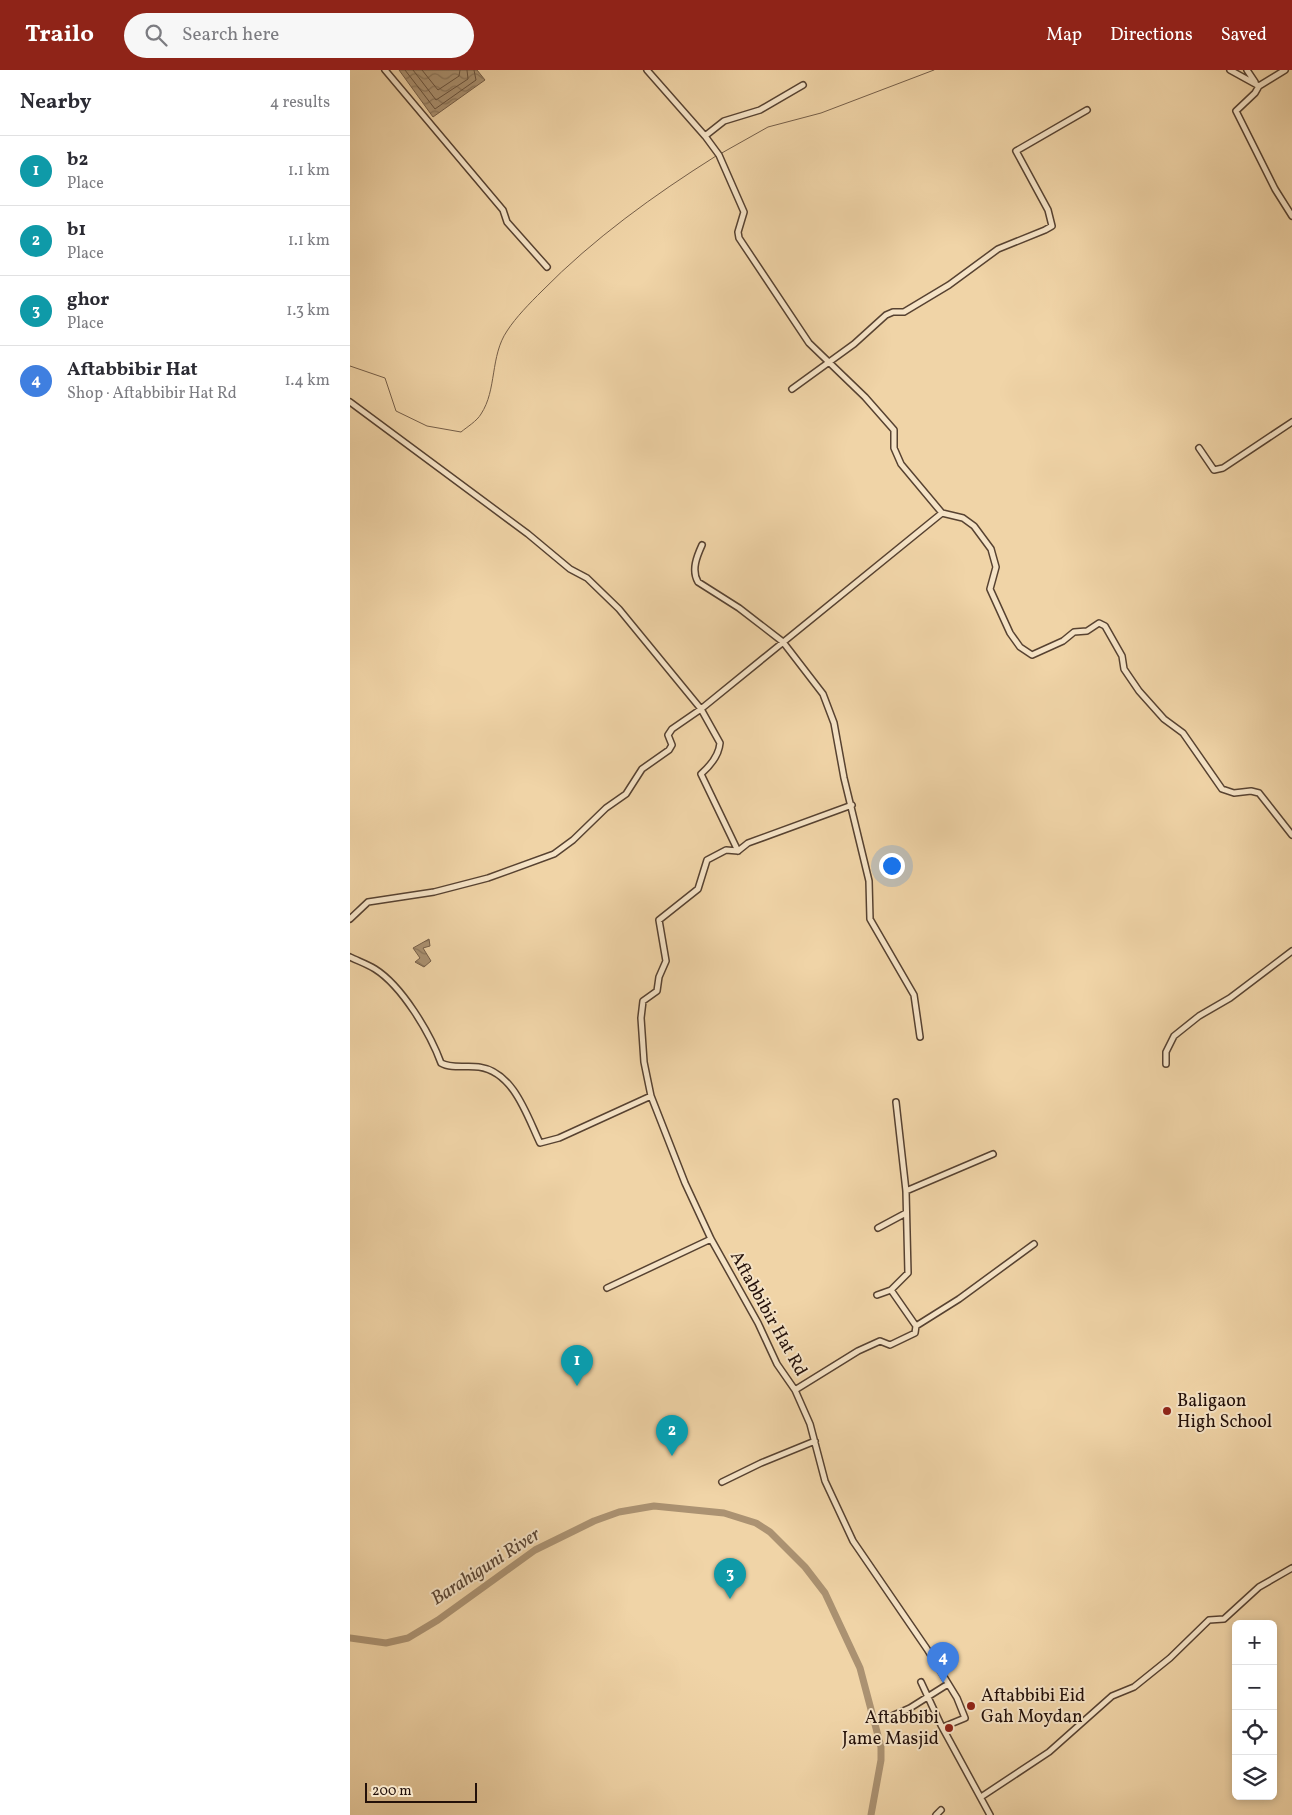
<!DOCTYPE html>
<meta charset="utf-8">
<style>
:root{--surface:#fff;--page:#f7f7f7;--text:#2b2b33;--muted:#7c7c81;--line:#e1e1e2;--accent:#8f2418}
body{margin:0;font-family:Vollkorn,serif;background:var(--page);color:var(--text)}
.controls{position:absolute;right:15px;bottom:15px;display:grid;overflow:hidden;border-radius:8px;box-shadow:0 2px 8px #0003}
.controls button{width:45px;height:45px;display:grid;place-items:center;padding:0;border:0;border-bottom:1px solid var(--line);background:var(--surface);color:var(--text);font:25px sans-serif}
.scale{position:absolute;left:15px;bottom:12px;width:112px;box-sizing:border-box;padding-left:5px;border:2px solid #24110a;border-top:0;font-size:14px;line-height:18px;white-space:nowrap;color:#24110a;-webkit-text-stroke:4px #f5e3c6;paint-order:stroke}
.you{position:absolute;left:541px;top:795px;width:18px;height:18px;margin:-12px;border:4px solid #fff;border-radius:50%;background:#1a73e8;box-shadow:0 0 0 8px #1a73e833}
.badge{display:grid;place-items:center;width:32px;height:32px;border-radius:50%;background:var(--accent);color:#fff;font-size:16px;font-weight:700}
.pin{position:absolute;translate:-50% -41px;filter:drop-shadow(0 1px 2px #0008)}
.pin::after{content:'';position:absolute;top:26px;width:18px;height:15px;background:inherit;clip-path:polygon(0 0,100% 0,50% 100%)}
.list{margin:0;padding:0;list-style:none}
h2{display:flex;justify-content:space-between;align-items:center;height:65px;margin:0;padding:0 20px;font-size:21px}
h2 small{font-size:16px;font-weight:400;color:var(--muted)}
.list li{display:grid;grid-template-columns:32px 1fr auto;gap:15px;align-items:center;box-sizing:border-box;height:70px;padding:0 20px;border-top:1px solid var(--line)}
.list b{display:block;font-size:19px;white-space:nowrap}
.list p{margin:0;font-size:16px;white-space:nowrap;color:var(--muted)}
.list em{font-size:16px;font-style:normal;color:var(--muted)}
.icon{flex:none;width:28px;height:28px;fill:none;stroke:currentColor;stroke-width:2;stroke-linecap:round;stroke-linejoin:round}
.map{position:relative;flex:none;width:942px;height:1745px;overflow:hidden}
header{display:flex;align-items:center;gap:30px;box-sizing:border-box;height:70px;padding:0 25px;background:var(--accent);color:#fff}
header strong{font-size:24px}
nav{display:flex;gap:28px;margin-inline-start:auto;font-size:18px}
.search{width:350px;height:45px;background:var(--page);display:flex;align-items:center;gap:12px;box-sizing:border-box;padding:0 18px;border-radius:28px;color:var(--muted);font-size:19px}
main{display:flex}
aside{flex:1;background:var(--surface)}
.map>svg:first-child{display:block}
</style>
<header>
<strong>Trailo</strong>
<div class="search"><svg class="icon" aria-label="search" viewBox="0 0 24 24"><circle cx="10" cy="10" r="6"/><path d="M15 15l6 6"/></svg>Search here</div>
<nav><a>Map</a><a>Directions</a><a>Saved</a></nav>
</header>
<main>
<aside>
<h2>Nearby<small>4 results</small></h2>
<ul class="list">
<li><span class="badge" style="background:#0f9aa8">1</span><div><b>b2</b><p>Place</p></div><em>1.1 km</em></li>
<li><span class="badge" style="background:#0f9aa8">2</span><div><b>b1</b><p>Place</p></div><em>1.1 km</em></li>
<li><span class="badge" style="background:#0f9aa8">3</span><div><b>ghor</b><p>Place</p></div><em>1.3 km</em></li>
<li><span class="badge" style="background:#3f7fe0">4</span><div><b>Aftabbibir Hat</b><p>Shop · Aftabbibir Hat Rd</p></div><em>1.4 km</em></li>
</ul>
</aside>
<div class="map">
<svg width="942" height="1745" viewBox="0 0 942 1745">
<defs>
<pattern id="water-waves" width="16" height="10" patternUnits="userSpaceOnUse" patternTransform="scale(1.25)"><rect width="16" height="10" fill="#ab9272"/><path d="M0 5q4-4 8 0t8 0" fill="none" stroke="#8b765c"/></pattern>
</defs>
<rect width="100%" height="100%" fill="#f0d4a7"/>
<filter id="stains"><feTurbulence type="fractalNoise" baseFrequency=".004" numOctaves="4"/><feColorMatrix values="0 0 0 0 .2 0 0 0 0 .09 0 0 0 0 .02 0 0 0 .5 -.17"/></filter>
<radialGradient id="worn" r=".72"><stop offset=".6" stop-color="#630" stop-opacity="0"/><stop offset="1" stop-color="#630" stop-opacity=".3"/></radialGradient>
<path fill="url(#water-waves)" stroke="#755e48" d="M49 0H127L135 10 83 47Z
M79 869 80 876 73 878 81 891 74 897 65 892 70 888 63 878Z"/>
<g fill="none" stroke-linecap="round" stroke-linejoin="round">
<path stroke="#68523e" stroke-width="1" d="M55 0 85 39 126 10 124 0
M63 0 86 30 118 9 117 0
M72 0 88 20 109 6 110 0"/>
<path stroke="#755e48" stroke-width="1" d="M370 84 418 57 471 43 584 0
M0 296 35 308 46 341 77 356 111 362C117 357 127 351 131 344 147 320 140 286 157 261 166 247 180 233 192 221 243 169 304 125 366 86"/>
<path stroke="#ab9272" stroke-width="7" d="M0 1568 36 1573 58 1568 88 1550 185 1480 244 1451 269 1442 304 1436 374 1443 406 1453 420 1462 455 1497 475 1523 510 1598 531 1677V1690L521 1745"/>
<g stroke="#574231" stroke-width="8">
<path id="minor" d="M35 0 153 140 157 152 197 197
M297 0 355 66 369 85 394 142 388 162 389 168 459 273 515 327 544 360V378L551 394 592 443 613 448 624 456 641 479 646 497 640 519 660 563 670 577 682 585 713 571 724 562 737 561 749 553 755 556 772 586 774 599 789 621 814 649 833 663 872 719 884 723 901 721 909 723 942 765
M880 0 909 16
M897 0 905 12
M935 0 909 16 905 23 886 41 925 119 942 146
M355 66 374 51 410 40 453 15
M442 319 504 274 536 245 543 242H554L599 215 648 179 695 160 702 156 698 140 666 81 737 40
M0 332 178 464 220 499 237 508 269 539 351 639 370 673C369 685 360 696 351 704L388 781
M849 378 864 400 873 398 942 352
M352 475C347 486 341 500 348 512L389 538 433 572 473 624 484 653 494 708 519 811 520 849 564 925 570 967
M388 781 376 780 357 790 348 819 309 850 316 891 309 907 307 921 293 931 291 948 294 992 301 1026 335 1113 361 1169 408 1253 427 1294 445 1320 460 1354 475 1411 503 1471 577 1579 607 1628 615 1648 593 1657
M388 781 398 773 502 735
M0 849 18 832 84 822 138 808 204 784 223 770 256 738 276 724 292 699 319 680 322 675 318 665 322 659 351 639 592 443
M0 887C8 891 17 894 25 899 52 916 80 963 91 993 101 999 118 995 129 997 164 1002 177 1046 190 1073L209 1068 301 1026
M816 994V982L824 966 849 946 880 928 942 881
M556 1121 643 1084
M528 1158 556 1143
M257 1218 361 1169
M541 1220 566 1256 609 1229 684 1174
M527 1225 541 1220 558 1203 556 1121 546 1032
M445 1320 508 1281 530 1271 540 1275 565 1263 566 1256
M372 1412 411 1393 465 1371
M571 1612 591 1655 640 1745
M535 1649 560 1638 598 1614
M631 1727 699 1682 762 1626 784 1617 820 1588 859 1550 874 1549 909 1517 942 1498
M586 1745 591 1740"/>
</g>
<use href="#minor" stroke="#f5e3c6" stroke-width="5"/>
</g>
<g fill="#8f2418" stroke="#f5e3c6" stroke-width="2">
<circle cx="817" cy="1341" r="5"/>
<circle cx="621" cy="1636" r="5"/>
<circle cx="599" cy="1658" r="5"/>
</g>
<g text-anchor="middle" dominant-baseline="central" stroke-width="4" stroke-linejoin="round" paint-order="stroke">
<g font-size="18" fill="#24110a" stroke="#f5e3c6">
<text transform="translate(418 1244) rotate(61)">Aftabbibir Hat Rd</text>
</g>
<g font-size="18" fill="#24110a" stroke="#f5e3c6" text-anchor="start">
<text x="827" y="1331">Baligaon<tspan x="827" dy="21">High School</tspan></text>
<text x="631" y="1626">Aftabbibi Eid<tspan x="631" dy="21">Gah Moydan</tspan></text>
<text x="589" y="1648" text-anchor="end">Aftabbibi<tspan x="589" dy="21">Jame Masjid</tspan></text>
</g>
<g font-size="19" font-style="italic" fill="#5a4534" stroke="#f5e3c6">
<text transform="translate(136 1497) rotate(-33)">Barahiguni River</text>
</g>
</g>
<rect width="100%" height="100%" filter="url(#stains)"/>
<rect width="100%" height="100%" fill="url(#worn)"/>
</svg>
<div class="controls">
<button>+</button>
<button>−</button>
<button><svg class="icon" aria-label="locate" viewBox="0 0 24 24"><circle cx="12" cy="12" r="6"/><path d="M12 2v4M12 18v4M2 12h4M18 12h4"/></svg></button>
<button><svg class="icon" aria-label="layers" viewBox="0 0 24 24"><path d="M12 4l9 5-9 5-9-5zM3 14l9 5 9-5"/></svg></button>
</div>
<div class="scale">200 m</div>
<div class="you"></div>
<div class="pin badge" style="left:227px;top:1316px;background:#0f9aa8">1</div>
<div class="pin badge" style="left:322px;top:1386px;background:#0f9aa8">2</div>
<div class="pin badge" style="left:380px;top:1529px;background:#0f9aa8">3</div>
<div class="pin badge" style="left:593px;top:1613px;background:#3f7fe0">4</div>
</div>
</main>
